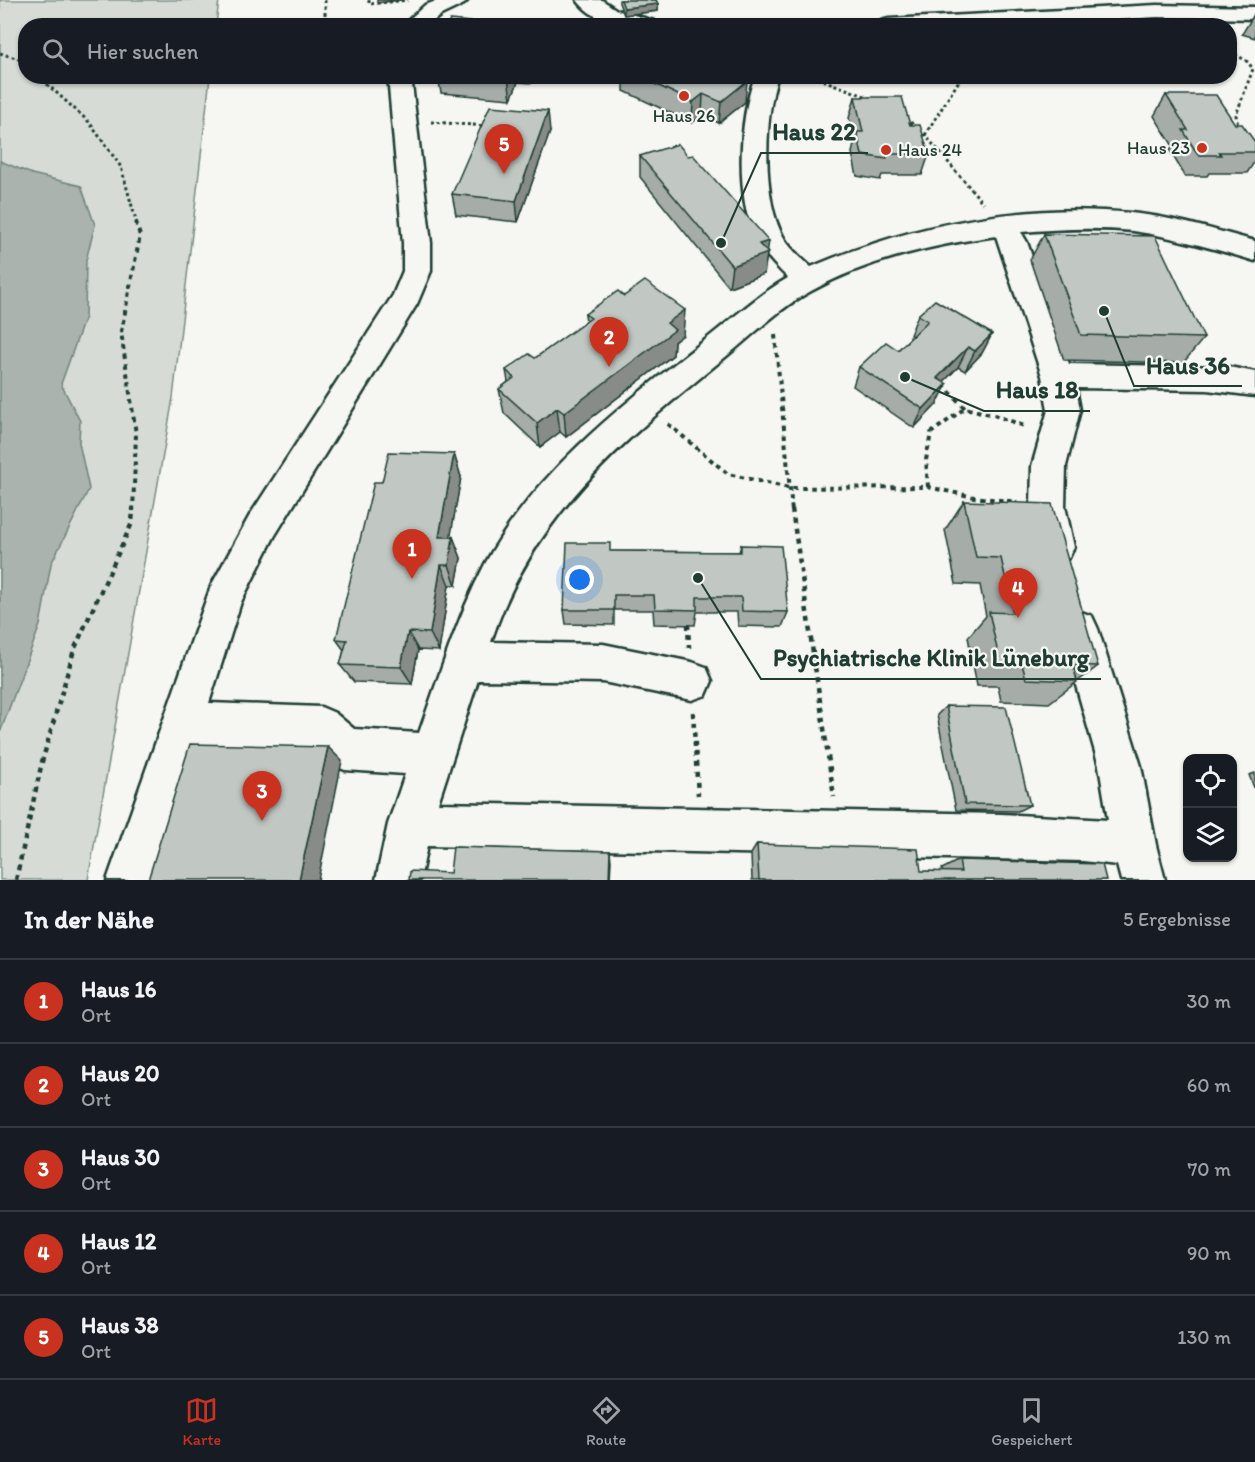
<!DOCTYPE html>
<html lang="de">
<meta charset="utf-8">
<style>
:root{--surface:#171b24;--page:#20242c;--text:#f1f3f6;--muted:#9ea1a6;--line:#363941;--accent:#c8321e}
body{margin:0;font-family:Itim,sans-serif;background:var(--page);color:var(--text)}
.controls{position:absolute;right:18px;bottom:18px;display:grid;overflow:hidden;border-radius:12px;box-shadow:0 2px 4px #0004}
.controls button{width:54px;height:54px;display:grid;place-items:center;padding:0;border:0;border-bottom:2px solid var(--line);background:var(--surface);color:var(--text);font:30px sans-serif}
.you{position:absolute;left:580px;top:580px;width:21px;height:21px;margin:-15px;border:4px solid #fff;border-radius:50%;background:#1a73e8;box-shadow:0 0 0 9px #1a73e833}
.badge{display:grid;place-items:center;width:39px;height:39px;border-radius:50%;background:var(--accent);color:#fff;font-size:20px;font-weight:700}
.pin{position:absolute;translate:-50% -50px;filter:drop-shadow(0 2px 3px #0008)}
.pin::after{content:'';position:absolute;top:32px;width:21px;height:18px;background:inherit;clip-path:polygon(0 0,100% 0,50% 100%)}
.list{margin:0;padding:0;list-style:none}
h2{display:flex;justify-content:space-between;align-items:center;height:78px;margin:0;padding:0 24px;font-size:26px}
h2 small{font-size:20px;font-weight:400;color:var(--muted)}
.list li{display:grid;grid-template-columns:39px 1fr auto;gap:18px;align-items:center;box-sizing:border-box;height:84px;padding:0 24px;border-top:2px solid var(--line)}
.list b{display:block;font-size:22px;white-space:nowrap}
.list p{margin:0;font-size:20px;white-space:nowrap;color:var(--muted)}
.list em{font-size:20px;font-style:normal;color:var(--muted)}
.icon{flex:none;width:33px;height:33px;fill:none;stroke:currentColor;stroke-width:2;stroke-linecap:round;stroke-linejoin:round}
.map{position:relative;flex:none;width:1255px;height:880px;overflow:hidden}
.search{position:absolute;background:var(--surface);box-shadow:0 2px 4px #0004;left:18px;right:18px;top:18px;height:66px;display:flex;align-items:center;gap:15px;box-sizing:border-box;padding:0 21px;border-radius:24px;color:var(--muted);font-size:22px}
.sheet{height:498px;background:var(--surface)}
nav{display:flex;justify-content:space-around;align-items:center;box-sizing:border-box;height:84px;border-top:2px solid var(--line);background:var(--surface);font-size:16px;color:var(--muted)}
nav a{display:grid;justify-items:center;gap:3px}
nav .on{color:var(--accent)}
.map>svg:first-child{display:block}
</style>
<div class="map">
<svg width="1255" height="880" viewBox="0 0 1255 880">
<rect width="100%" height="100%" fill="#f6f6f2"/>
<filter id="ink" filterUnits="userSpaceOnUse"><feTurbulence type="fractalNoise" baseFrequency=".0167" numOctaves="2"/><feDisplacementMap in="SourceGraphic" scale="12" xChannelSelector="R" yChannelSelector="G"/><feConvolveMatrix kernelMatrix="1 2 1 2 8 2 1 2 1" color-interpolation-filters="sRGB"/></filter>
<g filter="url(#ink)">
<path fill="#d6dbd6" stroke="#7a8c85" stroke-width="1.5" d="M0 0H219L216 25 26 26V76L210 77 173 398 88 880H0Z"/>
<path fill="#aab3ae" stroke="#72847d" stroke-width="1.5" d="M0 161 32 174 81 186 95 225 86 260 85 317 61 384 80 421 79 443 89 489 51 564 40 625 0 733Z"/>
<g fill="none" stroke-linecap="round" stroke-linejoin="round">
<g stroke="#1f3d34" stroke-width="5">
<path id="minor" d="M439 0H468L464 4 441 15 427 26H402L425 5Z
M577 0H602L617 10 654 21 657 26C628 26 596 26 577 0Z
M1157 5 1255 7V19L1157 17 1013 26H878L881 21 889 19Z
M388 76H411L431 243V271L417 304 274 537 241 602 209 703 321 707 335 713 354 729 419 733C439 677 457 617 485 564 535 472 620 407 700 344 729 322 756 296 788 278 776 266 764 254 756 239 735 197 739 120 755 76H778C764 116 762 199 783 236 789 248 801 258 811 267 909 225 1025 202 1131 213 1173 217 1214 230 1255 241V261C1215 249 1174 237 1133 231 1096 227 1058 229 1021 232L1027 242 1069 364 1229 367 1255 372V396L1207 390 1076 388 1080 410 1066 466 1065 506 1074 547 1069 558 1056 563 1043 558 1038 547 1031 506 1032 466 1048 410 1042 376 996 236C933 245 869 259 813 290 780 307 752 336 723 359 623 441 532 515 491 642L603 644 692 662 706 667 712 681 706 695 692 700 603 682 478 680 438 803 1001 814 1108 820 1099 766 1060 629 1066 616 1079 611 1092 616 1098 629 1141 766 1156 845 1165 880H1121L1117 865 1083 861 427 846 420 880H376L388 824 405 774 345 770 330 764 313 747 196 744 151 880H107L211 586 250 515 393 295 403 271V243Z"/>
</g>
<path stroke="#1f3d34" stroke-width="3" stroke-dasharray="3 3" stroke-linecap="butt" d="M325 0V26
M369 0V4L408 0
M1230 51 1248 62 1253 69 1236 115 1238 127
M0 53 19 59 26 65
M38 76 89 122 121 167 137 224
M812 76 870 98
M426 80 443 81
M906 118 925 135 983 203
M431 122 486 126
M925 135 962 76
M924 156H940"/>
<path stroke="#1f3d34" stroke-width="4" stroke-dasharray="4.5 4.5" stroke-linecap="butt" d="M775 335 792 511
M943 385 965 408
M668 424 728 474 789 488 928 487 974 497 1017 502
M928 487 926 460 931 433 965 408 994 415 1027 427
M133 511 136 434 121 332 140 236 136 222"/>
<path stroke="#1f3d34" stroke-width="4.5" stroke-dasharray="5 5" stroke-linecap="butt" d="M792 509 834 797
M688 624 689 648
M693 712 698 795
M16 880 42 762 74 650 132 523 133 509"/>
<use href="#minor" fill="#f6f6f2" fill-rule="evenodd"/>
</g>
<path fill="#a6aca8" stroke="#1f3d34" stroke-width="1.5" d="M377 0H402L377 3Z
M619 0H656L658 4V11L624 15 619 3Z
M1255 13V38L1242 34Z
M438 76H535L532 83 518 82 511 99 441 93Z
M621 76H737L745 102 719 123 702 115 692 123 624 91V78Z
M1166 95 1235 124 1255 142V161L1247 173H1209L1207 176H1185L1170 151 1173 146 1154 116Z
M855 97 910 125 929 154 922 175H882L880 180 857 176 852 153 855 140 849 118Z
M550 132 518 222 456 215 452 194Z
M640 156 767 252 764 274 729 287 640 177Z
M1044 234 1204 338 1183 363 1064 360 1030 260Z
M585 314 683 335 674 342 673 355 566 437 560 432 540 447 504 413 499 389 508 382 506 370 535 358 586 322Z
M918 315 992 334 982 353 965 371 958 367 943 382 937 404 914 428 853 386 859 367 898 350 912 336 910 335Z
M454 454 461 477 450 537H453L461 558 456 585H449L439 651 418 650 412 684 354 682 340 665 344 650 336 639 382 482Z
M964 501 1098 666 1049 703 1001 701 998 686H977L968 637 986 616 980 585 956 584 945 530Z
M741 545 788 612 782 627 738 626 737 612H697L695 625 654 624 653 610H614V625L566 624 564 610 611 551 739 552Z
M946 706 1030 805 1018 811 956 810 937 715Z
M1255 773V790L1249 775Z
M757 844 921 871 942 872V869L959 860 1106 880H752L751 854Z"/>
<path fill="#878c88" stroke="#1f3d34" stroke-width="1.5" d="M658 4V11L624 15V8Z
M509 76H517L518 82 511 99 508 78Z
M747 81 745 102 719 123 721 102Z
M703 94 702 115 692 123 693 102Z
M548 111 550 132 518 222 516 201Z
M769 241 764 274 729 287 732 266 759 244Z
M685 310 683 335 674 342 673 355 566 437 564 413 667 323Z
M992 334 982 353 965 371 975 351Z
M968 347 958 367 928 398 937 378Z
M947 384 937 404 914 428 923 409Z
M557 408 560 432 540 447 537 423Z
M454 454 461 477 447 558 439 537Z
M453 537 461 558 456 585 449 565Z
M441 565 449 585 439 651 430 633Z
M408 632 418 650 412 684 401 667Z
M328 747 342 761 318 880H299Z
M610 851 611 861 610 880H609Z"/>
<path fill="#c1c8c3" stroke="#1f3d34" stroke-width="1.5" d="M621 0H656L658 4 624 8Z
M450 20 514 26H447Z
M486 76H509L508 78Z
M638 76H737L747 81 721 102 703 94 693 102Z
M1166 95H1216L1235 124H1242L1255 142V152H1219L1221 155H1198L1183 130H1188Z
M855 97H902L910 125H920L929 154H885L887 159 862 155 857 132H863Z
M490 106 548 111 516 201 452 194Z
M678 144 688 156 693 155 769 241 759 244 768 253 732 266 640 156Z
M1044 234 1155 236 1204 338 1081 335Z
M645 281 685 310 667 323 675 330 564 413 557 408 537 423 499 389 514 378 506 370 529 354 535 358 591 318 585 314 618 291 624 296Z
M935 300 992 334 975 351 968 347 937 378 947 384 923 409 859 367 886 342 898 350 928 321 918 315Z
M389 452 454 454 439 537H453L449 565H441L430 633 408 632 401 667 340 665 347 640 336 639 374 482H382Z
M964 501 1052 504 1098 666 1073 665 1077 681 1026 679 1022 664 1000 663 989 612 1013 613 1001 558 976 557Z
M567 543H610V551L741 552V545L781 546 788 612 742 611 741 597H697V610L655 609 654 595H614V610H564Z
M946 706 1006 707 1030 805 965 804Z
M190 744 328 747 299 880H148Z
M757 844 918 849 921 871 961 872 959 860 1102 864 1106 880H759Z
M453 847 610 851 609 880H409L410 871 450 873Z"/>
</g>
<g fill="#c8321e" stroke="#f6f6f2" stroke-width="2">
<circle cx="684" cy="96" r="6"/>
<circle cx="1202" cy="148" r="6"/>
<circle cx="886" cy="150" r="6"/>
</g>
<g text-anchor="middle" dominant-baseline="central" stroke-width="4.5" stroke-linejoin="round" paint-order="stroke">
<g font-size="18" fill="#1f3d34" stroke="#f6f6f2">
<text x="684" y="116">Haus 26</text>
<text x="1190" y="148" text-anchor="end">Haus 23</text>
<text x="898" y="150" text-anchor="start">Haus 24</text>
</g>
</g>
<path fill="none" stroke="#1f3d34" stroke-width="2" d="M721 243L761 153H868M1104 311L1134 386H1242M905 377L984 411H1090M698 578L761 679H1101"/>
<g fill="#1f3d34" stroke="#f6f6f2" stroke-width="2">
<circle cx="721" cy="243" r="6"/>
<circle cx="1104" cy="311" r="6"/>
<circle cx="905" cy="377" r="6"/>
<circle cx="698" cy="578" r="6"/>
</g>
<g font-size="24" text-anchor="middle" font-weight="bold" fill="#1f3d34" stroke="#f6f6f2" stroke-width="4.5" stroke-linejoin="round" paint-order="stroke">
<text x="814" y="140">Haus 22</text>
<text x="1188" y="374">Haus 36</text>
<text x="1037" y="398">Haus 18</text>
<text x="931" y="666">Psychiatrische Klinik Lüneburg</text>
</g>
</svg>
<div class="controls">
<button><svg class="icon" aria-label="locate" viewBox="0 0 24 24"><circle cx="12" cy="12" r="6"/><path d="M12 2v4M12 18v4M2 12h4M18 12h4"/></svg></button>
<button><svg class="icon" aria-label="layers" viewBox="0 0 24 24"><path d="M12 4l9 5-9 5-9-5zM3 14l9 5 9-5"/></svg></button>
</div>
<div class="you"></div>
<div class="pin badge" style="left:412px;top:579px">1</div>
<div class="pin badge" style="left:609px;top:367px">2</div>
<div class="pin badge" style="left:262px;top:821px">3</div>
<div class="pin badge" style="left:1018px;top:618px">4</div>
<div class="pin badge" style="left:504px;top:174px">5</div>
<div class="search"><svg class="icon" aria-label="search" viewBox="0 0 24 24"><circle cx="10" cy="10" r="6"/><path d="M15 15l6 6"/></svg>Hier suchen</div>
</div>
<section class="sheet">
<h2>In der Nähe<small>5 Ergebnisse</small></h2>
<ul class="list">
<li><span class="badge">1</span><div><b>Haus 16</b><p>Ort</p></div><em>30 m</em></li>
<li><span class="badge">2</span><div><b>Haus 20</b><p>Ort</p></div><em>60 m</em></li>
<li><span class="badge">3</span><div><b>Haus 30</b><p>Ort</p></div><em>70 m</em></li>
<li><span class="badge">4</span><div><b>Haus 12</b><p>Ort</p></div><em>90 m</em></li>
<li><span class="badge">5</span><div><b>Haus 38</b><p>Ort</p></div><em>130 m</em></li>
</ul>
</section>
<nav>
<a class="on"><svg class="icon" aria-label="map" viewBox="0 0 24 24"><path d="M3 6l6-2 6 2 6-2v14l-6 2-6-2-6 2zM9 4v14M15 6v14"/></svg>Karte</a>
<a><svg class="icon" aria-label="directions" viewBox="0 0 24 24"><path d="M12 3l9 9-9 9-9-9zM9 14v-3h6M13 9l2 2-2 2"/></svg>Route</a>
<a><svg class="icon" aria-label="saved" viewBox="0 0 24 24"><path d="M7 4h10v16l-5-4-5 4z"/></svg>Gespeichert</a>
</nav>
